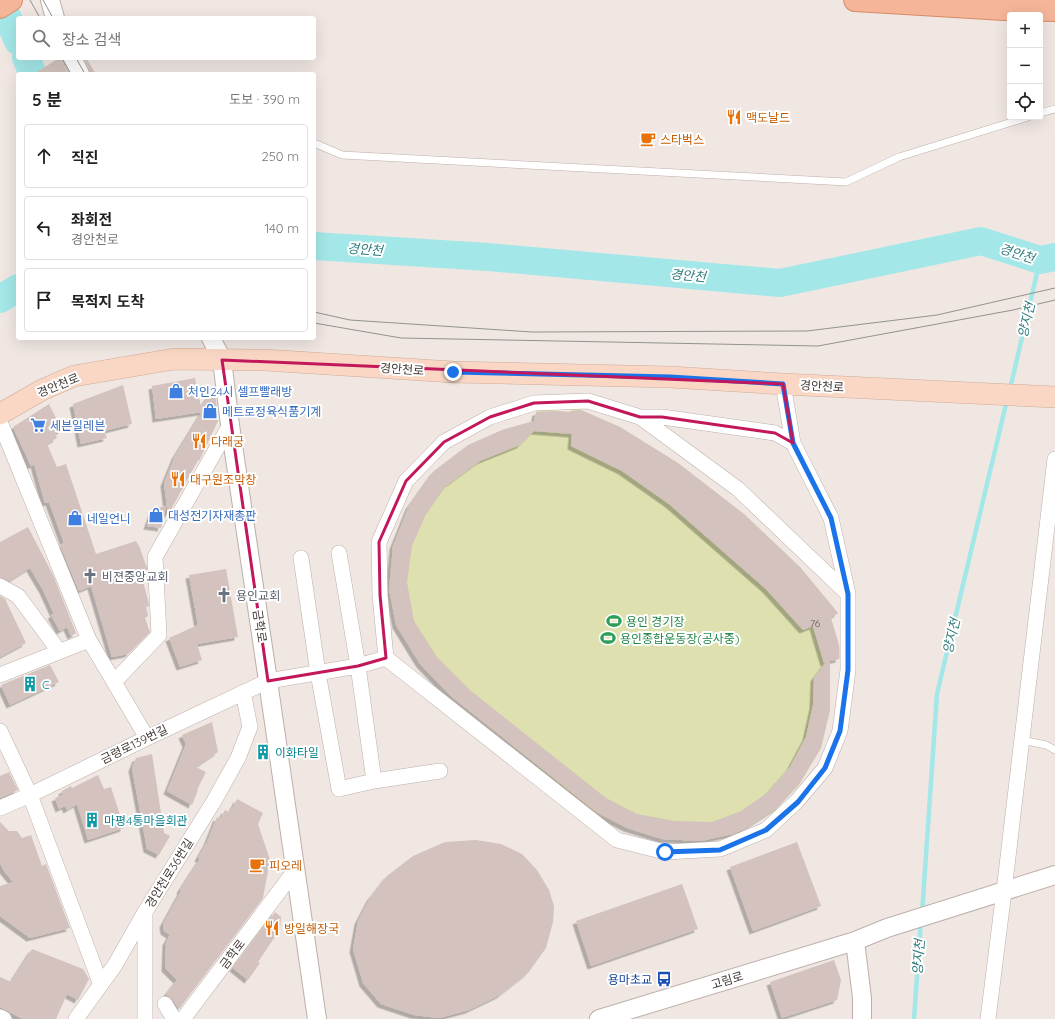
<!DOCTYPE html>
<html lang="ko">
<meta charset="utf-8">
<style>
:root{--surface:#fff;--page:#f6f6f6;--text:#222;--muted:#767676;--line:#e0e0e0}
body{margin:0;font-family:Quicksand,"Noto Sans KR",sans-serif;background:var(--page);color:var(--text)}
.controls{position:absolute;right:12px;top:12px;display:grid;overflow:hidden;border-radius:4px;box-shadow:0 4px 16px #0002}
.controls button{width:36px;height:36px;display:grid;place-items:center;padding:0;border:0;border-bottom:1px solid var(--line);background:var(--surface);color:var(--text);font:20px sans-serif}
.stop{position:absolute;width:12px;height:12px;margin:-9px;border:3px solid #1a73e8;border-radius:50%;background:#fff}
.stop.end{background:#1a73e8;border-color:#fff;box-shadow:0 1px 4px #0008}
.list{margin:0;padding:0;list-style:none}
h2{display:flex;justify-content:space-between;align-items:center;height:52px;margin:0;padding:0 16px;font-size:17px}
h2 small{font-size:13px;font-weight:400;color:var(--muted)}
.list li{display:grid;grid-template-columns:26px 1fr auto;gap:12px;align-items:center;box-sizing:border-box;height:64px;margin:0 8px 8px;padding:0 8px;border:1px solid var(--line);border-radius:4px}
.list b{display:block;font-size:15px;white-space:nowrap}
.list p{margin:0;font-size:13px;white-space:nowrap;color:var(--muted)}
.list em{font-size:13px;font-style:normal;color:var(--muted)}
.icon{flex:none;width:22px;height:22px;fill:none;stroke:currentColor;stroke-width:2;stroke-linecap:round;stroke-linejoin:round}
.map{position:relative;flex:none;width:1055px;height:1019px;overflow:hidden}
.search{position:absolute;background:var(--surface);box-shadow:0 4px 16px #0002;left:16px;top:16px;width:300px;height:44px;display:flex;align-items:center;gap:10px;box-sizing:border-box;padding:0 14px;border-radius:4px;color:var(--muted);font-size:15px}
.panel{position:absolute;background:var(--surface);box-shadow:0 4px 16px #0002;left:16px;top:72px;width:300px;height:268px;border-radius:4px}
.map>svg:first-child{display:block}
</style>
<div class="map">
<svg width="1055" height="1019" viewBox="0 0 1055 1019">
<defs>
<filter id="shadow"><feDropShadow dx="-3.5" dy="3.5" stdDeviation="0" flood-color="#0004"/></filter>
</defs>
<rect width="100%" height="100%" fill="#f0e7e3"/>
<path fill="#dee1af" d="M574 407 620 427 678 463 744 514 800 567 838 613 831 619 843 658 830 661V710L821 748 799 785 775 810 738 833 701 841 627 828 593 811 452 697 420 664 396 625 388 586 393 546 409 506 434 471 502 430 534 421 537 409 570 412Z"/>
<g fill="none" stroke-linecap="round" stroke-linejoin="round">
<path stroke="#a4e7e8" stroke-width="4.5" d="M1010 389 1040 260
M922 914 937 694 1007 400
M914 1019 921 921"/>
<path stroke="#a4e7e8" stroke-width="28" d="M0 0 18 41
M26 58 33 74
M314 246 488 257 780 283 981 241 1040 260 1055 257
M0 299 18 288"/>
</g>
<path fill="#d3c2bd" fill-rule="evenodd" filter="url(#shadow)" d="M59 58H62L63 63 68 74H34Z
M84 58H86L96 74H90L89 69Z
M195 378 201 407 213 389 216 400 218 417V421L199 461 198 460 168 515 164 483 175 456 202 412 156 419 152 386Z
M123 385 132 424 104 431 107 438 81 444 73 404Z
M49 404 62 430 55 433 57 438 47 444 57 467 66 464 96 554 136 541 140 548 144 560 147 568V580L143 581 148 600 149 606 146 607 148 616 145 618 150 632 133 649 130 650 131 651 128 654 112 657 91 586 79 591 60 545 64 543 49 502 45 503 34 464 31 466 13 427Z
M581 410 620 427 678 463 744 514 800 567 838 613 831 618 839 645V659L830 661V710L821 748 800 783 778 807 774 810 743 830 733 834 701 841 662 839 627 828 596 812 452 697 420 664 396 625 389 589 393 546 409 506 434 471 468 445 502 430 534 421 536 412 557 411 570 412 571 411ZM534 431 572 434 571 446 622 471 669 504 766 589 803 630 813 626 824 663 826 662 814 678 813 705 806 737 790 767 767 793 741 811 712 822 675 821 637 814 606 798 471 691 437 657 414 621 407 582 412 546 425 516 446 486 480 461 520 445Z
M166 506 161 528 147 526 153 509Z
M28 527 53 575 76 633 71 636 67 627 60 631 51 615 54 614 43 590 30 568 9 581 0 577V542Z
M226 569 238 637 197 644 202 660 180 667 169 638 198 625 189 575Z
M0 596 5 599 26 643 0 657Z
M50 665 59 682 10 705 1 685Z
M212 722 218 752 196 767 206 772 197 790H198L192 805 167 791 186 744 182 735Z
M152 754 164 833 170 836 159 855 147 849 132 768 136 758Z
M9 772 18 790 0 798V776Z
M98 775 104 789 111 787 124 828 88 840 77 804 67 810 65 806 59 809 55 798 62 795V791L71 786 72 788Z
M237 799 263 813 258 824 270 860 263 898 179 1009 172 999 166 994 177 980 165 968 166 942 170 935 164 931 163 924 181 891 180 890 200 859 198 858 207 842 217 817 220 819 225 810 228 812 230 808 232 809Z
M0 822 9 831H17L22 838 31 835 42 866 46 864 70 928 30 938 0 916V886L13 882 4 871 0 863Z
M476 840 501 844 522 854 537 870 549 890 554 906 553 922 546 948 528 973 500 995 469 1010 439 1018 414 1015 381 1004 363 983 353 949 358 921 370 898 387 876 413 856 445 842Z
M797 842 821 906 753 931 730 867Z
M682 884 698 929 591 966 576 921Z
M275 912 281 917 280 929 258 962 260 963 248 980 233 968Z
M32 949 83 969 89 979 78 1000 67 994 56 1019H23L0 1007V977L11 982Z
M834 960 841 980 837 1000 782 1018 770 982Z"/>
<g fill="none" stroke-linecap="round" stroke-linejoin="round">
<g stroke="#bdafaa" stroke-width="8">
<path id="service" d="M1040 113 1055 109
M314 143 342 155 846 182 899 157 1028 117
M1022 740 1046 745 1055 750"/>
</g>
<g stroke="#bdafaa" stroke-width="16">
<path id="minor" d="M783 384 793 443 775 433 662 417H640L588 401 534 403 490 417 444 442 406 481 379 542 380 595 386 658 617 840 665 852 720 849 766 830 797 801 825 768 840 731 848 670V594L831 518 793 443
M640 417 738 489 848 594
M0 422 89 640
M339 553 358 666 374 781
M301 558 318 673 339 789 374 781 440 771
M0 586 18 596 59 651
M0 675 89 640 114 682 159 635 155 557 230 425
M114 682 147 738
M0 731 30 795 101 985
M0 808 30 795 147 738 268 681 358 666 386 658
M145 912V1019
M165 1004 174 1019
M0 1017 4 1019
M76 1019 115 965 145 912 214 801 238 758 250 727 243 692
M183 1019 296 869
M988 1019 1004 891 1055 459"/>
</g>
<g stroke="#bdafaa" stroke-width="20">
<path id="tertiary" d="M50 0 55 18
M72 58 80 74
M211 338 222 360 230 425 268 681 317 1019
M855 941 862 998V1019
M599 1019 855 941 887 928 1055 875"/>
</g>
<g stroke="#ceac99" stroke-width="22">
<path id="secondary" d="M0 414 42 390 74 376 174 359 265 360 453 372 670 377 783 384 1055 397"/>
</g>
<g stroke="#d78b6a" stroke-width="24">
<path id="primary" d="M855 0 1004 9 1055 10
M0 7 11 0"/>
</g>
<use href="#service" stroke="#fff" stroke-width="7"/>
<use href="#minor" stroke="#fff" stroke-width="15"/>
<use href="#tertiary" stroke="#fff" stroke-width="18"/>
<use href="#secondary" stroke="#f9d7c4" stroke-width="21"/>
<use href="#primary" stroke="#f4b598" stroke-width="22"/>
<path stroke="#929292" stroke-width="1" d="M30 0 40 18
M43 0 53 18
M62 58 71 74
M76 58 85 74
M314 312 350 320 532 332 807 331 937 315 1055 288
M314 323 401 338 818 346 1013 310 1055 300"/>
</g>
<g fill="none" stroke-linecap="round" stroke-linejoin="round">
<path stroke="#1a73e8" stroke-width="5" d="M453 372 670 377 783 384 793 443 831 518 848 594V670L840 731 825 768 798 802 766 830 720 850 665 852"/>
</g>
<path fill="none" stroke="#c2185b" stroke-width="3" stroke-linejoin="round" d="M222 360 783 384 793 443 775 433 662 417H640L588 401 534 403 490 417 444 442 406 481 379 542 380 595 386 658 358 666 268 681Z"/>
<defs>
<g id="restaurant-bare" transform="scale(1.2)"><path d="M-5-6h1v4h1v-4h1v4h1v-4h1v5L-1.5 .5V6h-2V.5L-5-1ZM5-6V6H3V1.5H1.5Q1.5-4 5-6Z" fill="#e8710a" stroke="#fff" stroke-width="2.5" paint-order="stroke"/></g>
<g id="cafe-bare" transform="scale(1.2)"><path d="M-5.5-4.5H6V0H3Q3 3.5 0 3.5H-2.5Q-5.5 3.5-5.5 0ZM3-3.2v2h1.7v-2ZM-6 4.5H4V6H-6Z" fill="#e8710a" stroke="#fff" stroke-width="2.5" paint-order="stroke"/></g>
<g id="shop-bare" transform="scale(1.2)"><path d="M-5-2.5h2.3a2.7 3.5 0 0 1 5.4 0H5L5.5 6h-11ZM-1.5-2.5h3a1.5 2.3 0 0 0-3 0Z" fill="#3f7fe0" stroke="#fff" stroke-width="2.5" paint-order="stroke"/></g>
<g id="supermarket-bare" transform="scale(1.2)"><path d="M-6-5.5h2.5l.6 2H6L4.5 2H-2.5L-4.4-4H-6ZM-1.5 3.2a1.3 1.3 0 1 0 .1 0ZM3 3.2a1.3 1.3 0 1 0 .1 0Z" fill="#3f7fe0" stroke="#fff" stroke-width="2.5" paint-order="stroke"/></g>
<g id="church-bare" transform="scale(1.2)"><path d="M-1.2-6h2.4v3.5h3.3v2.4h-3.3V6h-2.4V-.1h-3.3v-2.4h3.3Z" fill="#6b7280" stroke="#fff" stroke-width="2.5" paint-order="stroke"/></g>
<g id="stadium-bare" transform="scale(1.2)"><path d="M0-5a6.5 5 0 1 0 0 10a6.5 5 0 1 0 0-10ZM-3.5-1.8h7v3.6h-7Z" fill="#2e9e5b" stroke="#fff" stroke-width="2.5" paint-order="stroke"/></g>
<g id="building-bare" transform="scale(1.2)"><path d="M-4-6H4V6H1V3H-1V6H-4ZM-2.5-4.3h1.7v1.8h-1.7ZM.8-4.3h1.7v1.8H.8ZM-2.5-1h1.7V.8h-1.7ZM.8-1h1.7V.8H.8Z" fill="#0f9aa8" stroke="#fff" stroke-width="2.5" paint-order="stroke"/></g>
<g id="bus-bare" transform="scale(1.2)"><path d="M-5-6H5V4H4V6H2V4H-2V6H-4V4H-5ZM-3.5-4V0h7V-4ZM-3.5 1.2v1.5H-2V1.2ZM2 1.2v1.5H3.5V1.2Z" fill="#1a4fb4" stroke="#fff" stroke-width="2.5" paint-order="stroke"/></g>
</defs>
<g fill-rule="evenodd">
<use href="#restaurant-bare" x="734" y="117"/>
<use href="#cafe-bare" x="648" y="139"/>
<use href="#shop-bare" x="176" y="391"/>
<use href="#shop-bare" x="210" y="411"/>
<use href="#supermarket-bare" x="38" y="425"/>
<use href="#restaurant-bare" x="199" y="441"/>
<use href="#restaurant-bare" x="178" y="479"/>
<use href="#shop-bare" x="156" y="515"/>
<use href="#shop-bare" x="75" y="518"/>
<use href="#church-bare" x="90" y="576"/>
<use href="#church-bare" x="224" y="595"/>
<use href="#stadium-bare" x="614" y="621"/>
<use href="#stadium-bare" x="608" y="638"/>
<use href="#building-bare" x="30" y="684"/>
<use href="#building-bare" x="263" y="752"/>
<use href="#building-bare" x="92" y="820"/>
<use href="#cafe-bare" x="257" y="865"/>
<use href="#restaurant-bare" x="272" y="928"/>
<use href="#bus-bare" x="664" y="979"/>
</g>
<g text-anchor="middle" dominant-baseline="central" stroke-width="4" stroke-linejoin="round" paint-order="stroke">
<g font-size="10" fill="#665a56">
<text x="815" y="623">76</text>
</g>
<g font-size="12" fill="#c56008" stroke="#fff" text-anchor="start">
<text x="746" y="117">맥도날드</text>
<text x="660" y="139">스타벅스</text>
<text x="211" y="441">다래궁</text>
<text x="190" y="479">대구원조막창</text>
<text x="269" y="865">피오레</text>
<text x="284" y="928">방일해장국</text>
</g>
<g font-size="12" fill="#413734" stroke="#fff">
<text transform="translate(402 369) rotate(4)">경안천로</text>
<text transform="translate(58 385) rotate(-22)">경안천로</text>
<text transform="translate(822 386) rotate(3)">경안천로</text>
<text transform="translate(260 626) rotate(81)">금학로</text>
<text transform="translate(134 744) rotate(-26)">금령로139번길</text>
<text transform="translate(169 873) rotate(-58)">경안천로36번길</text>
<text transform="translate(232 954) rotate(-53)">금학로</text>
<text transform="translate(727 980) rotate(-17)">고림로</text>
</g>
<g font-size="12" fill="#366cbe" stroke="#fff" text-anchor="start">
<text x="188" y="391">처인24시 셀프빨래방</text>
<text x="222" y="411">메트로정육식품기계</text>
<text x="50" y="425">세븐일레븐</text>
<text x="168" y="515">대성전기자재총판</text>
<text x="87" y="518">네일언니</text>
</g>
<g font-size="12" fill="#5b616d" stroke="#fff" text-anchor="start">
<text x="102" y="576">비젼중앙교회</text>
<text x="236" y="595">용인교회</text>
</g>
<g font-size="12" fill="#27864d" stroke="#fff" text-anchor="start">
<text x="626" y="621">용인 경기장</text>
<text x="620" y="638">용인종합운동장(공사중)</text>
</g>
<g font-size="12" fill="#0d838f" stroke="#fff" text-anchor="start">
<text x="42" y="684">C</text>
<text x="275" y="752">이화타일</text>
<text x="104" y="820">마평4통마을회관</text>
</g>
<g font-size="12" fill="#164399" stroke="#fff" text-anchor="end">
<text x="652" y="979">용마초교</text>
</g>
<g font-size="13" font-style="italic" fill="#2f7c7d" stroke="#fff">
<text transform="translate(365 249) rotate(4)">경안천</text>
<text transform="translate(1017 253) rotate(18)">경안천</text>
<text transform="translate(688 275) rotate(5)">경안천</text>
<text transform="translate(1026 320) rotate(-77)">양지천</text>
<text transform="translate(951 636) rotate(-77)">양지천</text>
<text transform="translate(918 957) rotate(-86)">양지천</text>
</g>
</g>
</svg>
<div class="controls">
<button>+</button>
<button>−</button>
<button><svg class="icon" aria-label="locate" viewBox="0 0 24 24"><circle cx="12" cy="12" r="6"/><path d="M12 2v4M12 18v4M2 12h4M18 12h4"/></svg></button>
</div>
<div class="stop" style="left:665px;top:852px"></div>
<div class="stop end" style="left:453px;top:372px"></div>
<div class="search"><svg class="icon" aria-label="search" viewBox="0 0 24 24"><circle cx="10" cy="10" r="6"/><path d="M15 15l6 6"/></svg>장소 검색</div>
<section class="panel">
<h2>5 분<small>도보 · 390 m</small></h2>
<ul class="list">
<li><svg class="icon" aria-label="ahead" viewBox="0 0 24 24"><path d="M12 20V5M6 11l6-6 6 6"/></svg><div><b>직진</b></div><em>250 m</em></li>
<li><svg class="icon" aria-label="left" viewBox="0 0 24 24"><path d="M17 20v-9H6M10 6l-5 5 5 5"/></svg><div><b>좌회전</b><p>경안천로</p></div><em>140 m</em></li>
<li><svg class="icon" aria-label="arrive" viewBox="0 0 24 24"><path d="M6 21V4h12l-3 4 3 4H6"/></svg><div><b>목적지 도착</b></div></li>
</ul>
</section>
</div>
